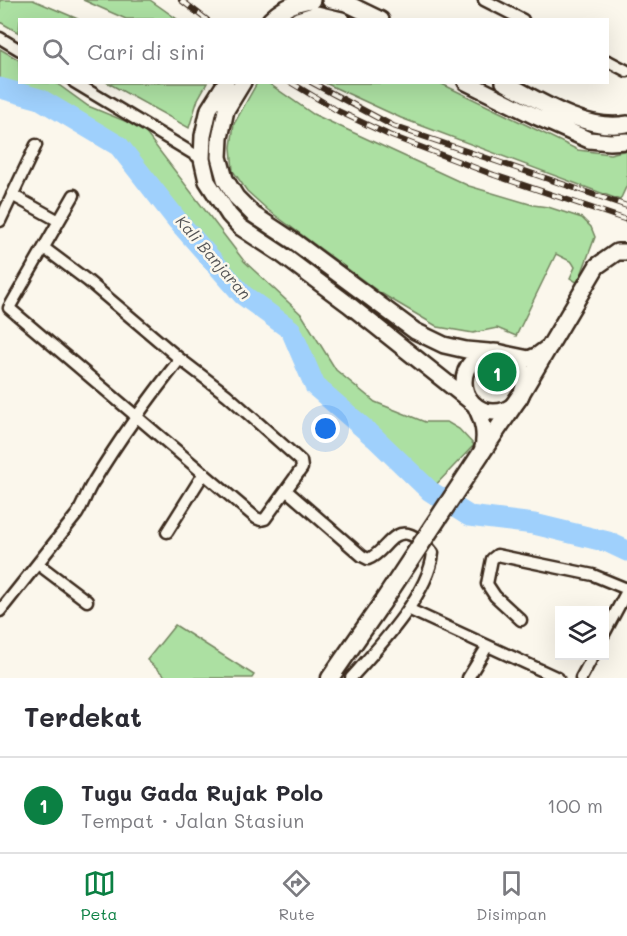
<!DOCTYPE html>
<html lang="id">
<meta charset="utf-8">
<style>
:root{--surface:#fff;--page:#f7f7f7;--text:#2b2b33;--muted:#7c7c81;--line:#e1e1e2;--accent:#0b8043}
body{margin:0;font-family:Mali,sans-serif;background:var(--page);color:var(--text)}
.controls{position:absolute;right:18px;bottom:18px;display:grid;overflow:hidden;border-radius:0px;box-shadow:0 6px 24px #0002}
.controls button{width:54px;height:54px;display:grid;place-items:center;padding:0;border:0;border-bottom:2px solid var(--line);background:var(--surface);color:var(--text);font:30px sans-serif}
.you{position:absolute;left:326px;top:429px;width:21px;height:21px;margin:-15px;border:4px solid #fff;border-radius:50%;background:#1a73e8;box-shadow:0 0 0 9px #1a73e833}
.badge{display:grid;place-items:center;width:39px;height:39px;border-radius:50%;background:var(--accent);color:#fff;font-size:20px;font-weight:700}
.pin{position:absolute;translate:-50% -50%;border:3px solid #fff;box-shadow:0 2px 6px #0006}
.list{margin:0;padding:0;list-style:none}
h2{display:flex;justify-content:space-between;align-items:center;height:78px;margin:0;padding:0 24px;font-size:26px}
h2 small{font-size:20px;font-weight:400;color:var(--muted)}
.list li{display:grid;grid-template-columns:39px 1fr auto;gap:18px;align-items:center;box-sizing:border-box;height:96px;padding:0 24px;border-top:2px solid var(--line)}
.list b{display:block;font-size:22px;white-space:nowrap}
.list p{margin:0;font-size:20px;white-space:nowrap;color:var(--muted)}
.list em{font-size:20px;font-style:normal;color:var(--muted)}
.icon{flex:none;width:33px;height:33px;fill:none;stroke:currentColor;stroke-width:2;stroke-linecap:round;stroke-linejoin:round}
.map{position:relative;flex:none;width:627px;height:678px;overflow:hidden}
.search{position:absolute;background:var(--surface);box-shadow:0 6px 24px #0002;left:18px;right:18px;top:18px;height:66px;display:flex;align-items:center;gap:15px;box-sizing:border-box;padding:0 21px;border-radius:0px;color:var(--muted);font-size:22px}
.sheet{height:174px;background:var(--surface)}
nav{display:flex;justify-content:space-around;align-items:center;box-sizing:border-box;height:84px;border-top:2px solid var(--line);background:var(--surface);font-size:16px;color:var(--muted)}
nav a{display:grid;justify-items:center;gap:3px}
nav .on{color:var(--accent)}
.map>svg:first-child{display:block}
</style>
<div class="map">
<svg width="627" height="678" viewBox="0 0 627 678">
<rect width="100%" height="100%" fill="#fbf7ec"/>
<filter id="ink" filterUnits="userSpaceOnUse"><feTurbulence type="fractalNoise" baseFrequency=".0167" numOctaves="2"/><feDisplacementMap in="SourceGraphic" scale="12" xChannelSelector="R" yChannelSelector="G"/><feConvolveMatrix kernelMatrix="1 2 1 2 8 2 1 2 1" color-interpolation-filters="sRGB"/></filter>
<g filter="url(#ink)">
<path fill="#ace0a2" stroke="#748560" stroke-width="1.5" d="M0 0H33L78 19 20 20 19 33 0 22Z
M83 0H150L177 19H126Z
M0 49 19 60 20 82 56 83 88 106 142 128 244 261 302 315 336 370 375 402 425 422H447L459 429 474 445 430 491 375 438 315 386 291 330 243 295 177 220 119 146 40 99 0 88Z
M108 83H207L198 99 189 128Z
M257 83H268L313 114 469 186 533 205 548 207 582 218 591 227 595 237 578 283 570 278 575 267 572 262 556 254 516 336 497 328 473 333 438 327 379 292 268 210 247 191 233 171 231 147 234 124Z
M325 83H440L578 150 610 154 627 150V185L620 200 401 118Z
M175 625 254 675 252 678H167L147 660Z"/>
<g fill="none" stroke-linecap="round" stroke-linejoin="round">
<path stroke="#9fd0fc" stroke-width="21" d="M0 88 40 99 119 146 177 220 243 295 291 330 315 386 375 438 430 491 469 516 534 524 608 542 627 551"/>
<g stroke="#3b2a1e" stroke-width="15">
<path id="minor" d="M484 0 523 20
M0 38 20 50
M608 61 627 71
M74 82 202 159
M12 195 59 221 9 308 256 518 261 520 265 519 302 468 301 461 227 395 180 359 88 281 44 248
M0 221 36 145
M59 221 74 195
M286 490 362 556 368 559C384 554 392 527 411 535 421 539 427 545 433 553 429 594 378 648 351 678
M167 532 204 473
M38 564 87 601
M408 609 558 678
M0 611 77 514C84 503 87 491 94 481 120 438 149 398 180 359
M521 620 495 596 487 584 492 559 497 555 593 575 627 589
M604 634 627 591
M468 678 487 647
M581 678 593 656"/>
</g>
<g stroke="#3b2a1e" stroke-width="20">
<path id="secondary" d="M330 0 346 3 381 20
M270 20C282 8 295 2 312 0
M298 20 317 14 342 20
M226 82 209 109 203 136 202 159 207 181 229 215 240 227 281 254 348 304 475 405C483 421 487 434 482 452
M243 82 226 110 220 138 219 157 225 179 236 197 254 215 295 242 415 331 444 345 466 350 500 353 529 359 538 355 550 346
M466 82 535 116 589 140 610 142 627 141
M504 82C539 101 587 132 627 124
M464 382a30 30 0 1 1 60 0a30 30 0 1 1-60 0Z
M523 391 597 266 617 252H627"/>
</g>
<g stroke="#3b2a1e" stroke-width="21">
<path id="primary" d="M482 452 520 396
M330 678 382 603"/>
</g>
<use href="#minor" stroke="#fbf7ec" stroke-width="10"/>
<use href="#secondary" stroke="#fbf7ec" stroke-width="15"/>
<use href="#primary" stroke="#fbf7ec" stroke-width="16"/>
<g stroke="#3b2a1e" stroke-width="6">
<path id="rail" d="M181 0 207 20
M290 82 338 111 389 135 494 175 627 220
M311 82 393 126 627 206"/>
</g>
<use href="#rail" stroke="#fbf7ec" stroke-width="4" stroke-dasharray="11" stroke-linecap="butt"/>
<g stroke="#3b2a1e" stroke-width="21" stroke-linecap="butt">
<path id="primary-bridge" d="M382 603 482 452"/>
</g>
<use href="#primary-bridge" stroke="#fbf7ec" stroke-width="16"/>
</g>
</g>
<g text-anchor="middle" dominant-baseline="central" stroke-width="5" stroke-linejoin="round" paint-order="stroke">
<g font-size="16" font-style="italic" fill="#545456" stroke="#fbf7ec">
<text transform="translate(214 257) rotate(49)">Kali Banjaran</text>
</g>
</g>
</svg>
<div class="controls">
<button><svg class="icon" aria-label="layers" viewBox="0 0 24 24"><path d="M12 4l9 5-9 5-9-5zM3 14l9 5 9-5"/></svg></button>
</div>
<div class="you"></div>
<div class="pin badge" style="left:497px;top:372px">1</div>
<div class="search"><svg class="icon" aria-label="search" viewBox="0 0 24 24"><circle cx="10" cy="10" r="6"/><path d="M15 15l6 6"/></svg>Cari di sini</div>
</div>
<section class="sheet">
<h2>Terdekat<small></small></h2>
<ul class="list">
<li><span class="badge">1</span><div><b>Tugu Gada Rujak Polo</b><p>Tempat · Jalan Stasiun</p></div><em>100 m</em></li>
</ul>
</section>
<nav>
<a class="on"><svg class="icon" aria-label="map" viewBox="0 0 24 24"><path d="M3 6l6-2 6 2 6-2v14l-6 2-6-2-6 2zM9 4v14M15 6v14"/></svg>Peta</a>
<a><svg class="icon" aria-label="directions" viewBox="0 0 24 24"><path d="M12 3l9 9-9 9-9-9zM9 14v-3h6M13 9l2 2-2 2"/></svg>Rute</a>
<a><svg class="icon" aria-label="saved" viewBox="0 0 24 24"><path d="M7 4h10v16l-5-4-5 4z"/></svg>Disimpan</a>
</nav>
